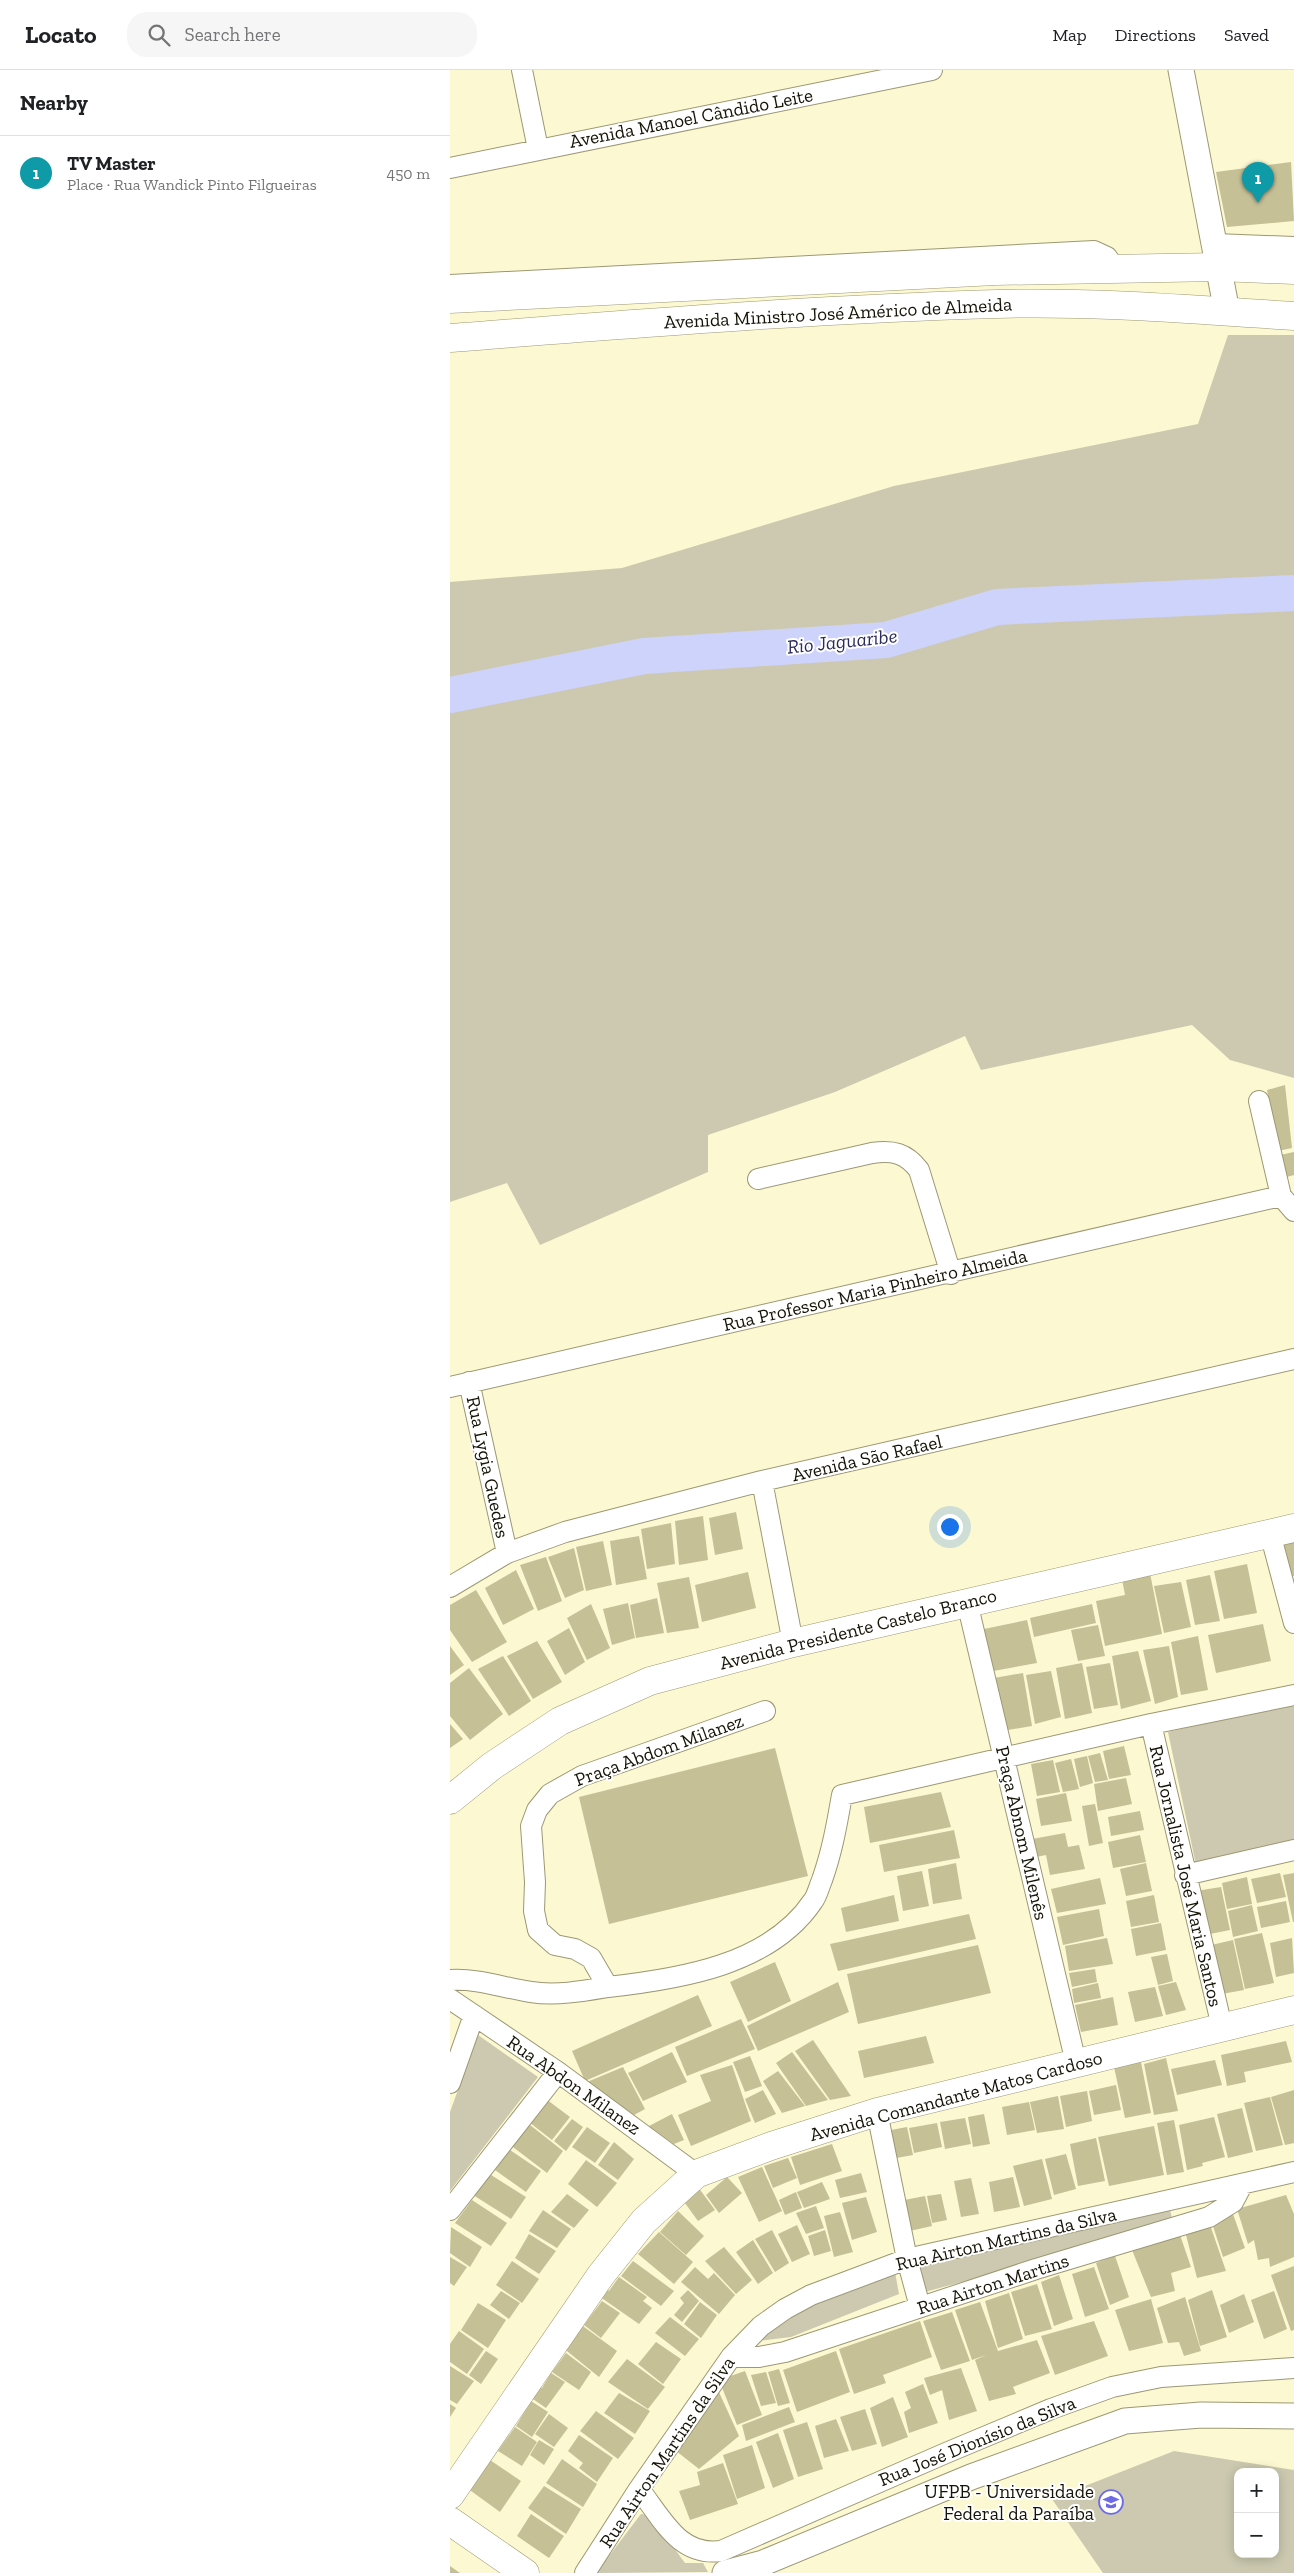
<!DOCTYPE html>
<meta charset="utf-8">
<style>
:root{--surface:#fff;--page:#f6f6f6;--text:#202124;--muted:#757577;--line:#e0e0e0;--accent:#b45309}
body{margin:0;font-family:"Zilla Slab",serif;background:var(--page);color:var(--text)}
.controls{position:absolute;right:15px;bottom:15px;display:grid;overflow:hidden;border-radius:10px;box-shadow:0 2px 12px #0003}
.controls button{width:45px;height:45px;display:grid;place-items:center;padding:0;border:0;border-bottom:1px solid var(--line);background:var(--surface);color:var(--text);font:25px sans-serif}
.you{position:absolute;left:499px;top:1456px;width:18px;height:18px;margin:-12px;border:4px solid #fff;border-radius:50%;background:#1a73e8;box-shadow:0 0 0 8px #1a73e833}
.badge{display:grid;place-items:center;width:32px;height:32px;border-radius:50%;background:var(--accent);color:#fff;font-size:16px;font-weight:700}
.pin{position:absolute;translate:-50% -41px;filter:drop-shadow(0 1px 2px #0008)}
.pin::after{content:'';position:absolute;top:26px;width:18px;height:15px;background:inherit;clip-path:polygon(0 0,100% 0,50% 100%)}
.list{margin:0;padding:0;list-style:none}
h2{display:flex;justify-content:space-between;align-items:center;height:65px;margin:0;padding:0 20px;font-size:21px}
h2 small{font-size:16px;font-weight:400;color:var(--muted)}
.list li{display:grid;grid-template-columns:32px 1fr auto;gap:15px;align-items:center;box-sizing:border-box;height:75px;padding:0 20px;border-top:1px solid var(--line)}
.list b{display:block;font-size:19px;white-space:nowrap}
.list p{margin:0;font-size:16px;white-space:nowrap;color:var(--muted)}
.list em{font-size:16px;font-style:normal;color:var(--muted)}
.icon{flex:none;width:28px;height:28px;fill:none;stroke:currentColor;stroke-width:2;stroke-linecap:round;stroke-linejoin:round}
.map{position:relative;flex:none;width:844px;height:2503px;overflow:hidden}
header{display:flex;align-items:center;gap:30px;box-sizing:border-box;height:70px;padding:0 25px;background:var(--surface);border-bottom:1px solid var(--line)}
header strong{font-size:24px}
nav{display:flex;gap:28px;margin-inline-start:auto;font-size:18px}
.search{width:350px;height:45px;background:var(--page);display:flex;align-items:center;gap:12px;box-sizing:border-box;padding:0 18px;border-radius:20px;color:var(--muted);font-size:19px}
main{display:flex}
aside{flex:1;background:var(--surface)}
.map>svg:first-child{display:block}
</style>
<header>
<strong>Locato</strong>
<div class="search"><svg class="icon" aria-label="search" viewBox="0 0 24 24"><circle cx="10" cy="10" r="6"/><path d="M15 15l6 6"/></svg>Search here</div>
<nav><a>Map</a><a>Directions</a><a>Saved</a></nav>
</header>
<main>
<aside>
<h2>Nearby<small></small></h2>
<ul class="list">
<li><span class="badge" style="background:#0f9aa8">1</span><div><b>TV Master</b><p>Place · Rua Wandick Pinto Filgueiras</p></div><em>450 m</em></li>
</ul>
</aside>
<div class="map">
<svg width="844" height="2503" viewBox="0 0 844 2503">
<rect width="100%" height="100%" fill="#fcf8d1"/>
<path fill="#ccc9b0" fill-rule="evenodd" d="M778 265H844V1008L780 990 742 955 531 1000 515 966 385 1022 258 1065V1102L90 1175 57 1113 0 1132V512L172 498 444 416 748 354Z
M844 1633V1771L746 1795 718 1662Z
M28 1965 88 2007 0 2121V2042Z
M719 2136 722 2148 597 2189 471 2223 463 2192Z
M445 2202 449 2224 341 2267 307 2271 360 2235Z
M724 2381 844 2400V2503H653L602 2429ZM788 2402H825V2484H788Z
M191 2444 205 2446C216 2462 223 2478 235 2493H253L258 2502 146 2503Z"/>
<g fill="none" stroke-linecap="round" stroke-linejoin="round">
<path stroke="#ced3fc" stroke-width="36" d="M0 625 194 586 436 570 547 537 844 523"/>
</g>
<path fill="#c5c096" d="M841 92 844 151 777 157 766 102Z
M835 1015 842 1078 828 1081 817 1020Z
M844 1082V1105L833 1108 830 1085Z
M286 1442 293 1479 265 1485 259 1448Z
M253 1446 258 1490 229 1495 225 1451Z
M221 1453 225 1494 197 1499 191 1459Z
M189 1466 197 1509 166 1515 160 1471Z
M153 1471 162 1515 136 1521 126 1477Z
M844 1472V1506L836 1507 830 1475Z
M124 1478 134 1520 115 1528 98 1487Z
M96 1487 112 1531 88 1541 70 1495Z
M797 1494 807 1543 774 1549 764 1501Z
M66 1500 84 1539 53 1555 35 1518Z
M298 1502 306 1538 252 1552 245 1515Z
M700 1503 712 1564 655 1576 646 1531 675 1525 672 1509Z
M760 1505 770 1551 745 1555 736 1510Z
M239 1507 249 1558 217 1563 207 1513Z
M731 1512 741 1557 714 1563 704 1516Z
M26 1520 57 1572 22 1592 0 1560V1535Z
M207 1528 214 1563 186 1568 180 1535Z
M178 1533 185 1568 162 1575 153 1539Z
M141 1534 160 1578 137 1590 117 1548Z
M642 1534 646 1553 584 1567 580 1548Z
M577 1550 587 1593 538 1602 529 1560Z
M813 1554 821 1591 766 1603 758 1565Z
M648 1555 655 1586 628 1591 621 1560Z
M119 1558 135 1592 115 1605 97 1571Z
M748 1566 758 1620 731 1625 721 1572Z
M87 1571 112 1612 83 1629 57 1586Z
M0 1576 14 1595 0 1605Z
M719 1576 728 1627 705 1634 693 1580Z
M688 1581 701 1631 671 1639 662 1586Z
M53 1586 81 1631 59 1646 28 1599Z
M632 1593 642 1643 615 1649 606 1598Z
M660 1593 668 1635 644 1639 636 1597Z
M19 1598 53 1644 20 1670 0 1646V1613Z
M601 1601 611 1647 585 1654 576 1605Z
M573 1603 582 1656 552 1661 544 1608Z
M0 1654 13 1669 0 1678Z
M674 1676 681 1705 659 1709 653 1681Z
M325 1678 358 1806 159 1854 129 1727Z
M650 1683 658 1710 645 1712 638 1686Z
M637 1686 643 1713 630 1717 624 1689Z
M621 1689 629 1719 613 1722 605 1693Z
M603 1690 610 1722 587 1726 581 1694Z
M676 1708 682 1734 648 1741 644 1714Z
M491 1722 501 1757 420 1773 414 1737Z
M616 1723 622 1751 591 1756 586 1729Z
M645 1734 653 1773 639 1776 632 1736Z
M690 1741 694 1760 661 1766 658 1747Z
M504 1760 510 1788 434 1802 429 1775Z
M615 1763 618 1777 629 1775 635 1799 600 1805 596 1785 586 1787 582 1769Z
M690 1765 696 1792 663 1798 658 1772Z
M506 1793 512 1829 483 1834 478 1799Z
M696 1793 702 1821 676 1826 670 1799Z
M472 1801 479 1836 453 1841 447 1806Z
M830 1803 836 1827 807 1833 801 1809Z
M844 1803V1852H843L833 1805Z
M797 1807 802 1834 777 1839 772 1813Z
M650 1808 656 1834 607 1843 601 1819Z
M771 1817 780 1860 755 1865 746 1821Z
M444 1825 449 1851 396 1862 391 1838Z
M704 1825 709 1852 681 1857 676 1831Z
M836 1831 840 1852 811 1858 807 1837Z
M802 1835 808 1861 783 1867 778 1841Z
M649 1839 654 1866 613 1875 607 1847Z
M519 1844 526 1869 388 1901 380 1874Z
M711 1853 716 1880 686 1886 681 1859Z
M812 1863 824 1913 795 1919 784 1869Z
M657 1868 663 1894 619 1901 615 1876Z
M842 1868 844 1903 826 1907 820 1873Z
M783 1870 794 1920 766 1925 757 1876Z
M528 1875 541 1923 408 1954 397 1904Z
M717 1884 723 1911 708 1915 701 1887Z
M325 1892 341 1931 298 1952 280 1912Z
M645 1899 647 1912 622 1917 619 1903Z
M388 1912 399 1942 308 1981 297 1956Z
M726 1912 736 1940 716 1945 708 1916Z
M648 1913 651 1928 624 1933 622 1919Z
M705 1917 713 1946 685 1952 678 1922Z
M248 1925 262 1956 135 2011 122 1981Z
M663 1927 668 1955 631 1962 625 1935Z
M291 1949 305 1979 237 2006 225 1977Z
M476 1966 484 1993 414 2008 408 1981Z
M363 1970 401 2026 380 2030 345 1981Z
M836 1971 842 1992 794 2002 796 2012 777 2016 771 1985Z
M222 1982 237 2012 193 2031 178 2003Z
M342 1982 378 2030 356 2036 326 1993Z
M300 1986 312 2016 295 2022 283 1992Z
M716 1988 728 2041 704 2045 694 1994Z
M765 1990 772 2015 727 2025 721 1999Z
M691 1992 701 2043 675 2048 664 1997Z
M282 1995 301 2051 241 2076 228 2045 261 2031 250 2005Z
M173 1997 195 2039 184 2045 137 2012Z
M328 2001 355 2036 332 2043 313 2011Z
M666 2015 671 2040 644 2045 639 2021Z
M313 2020 326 2044 305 2053 295 2029Z
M844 2020V2073L835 2075 821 2027Z
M637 2021 642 2051 616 2057 610 2026Z
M608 2026 614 2059 587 2063 580 2032Z
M820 2027 833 2075 806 2081 794 2033Z
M96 2029 120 2047 102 2070 79 2052Z
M579 2032 585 2060 557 2065 552 2037Z
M792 2038 803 2082 778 2088 767 2044Z
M222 2044 234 2070 224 2074 199 2056Z
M534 2044 540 2074 523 2077 518 2047Z
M764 2047 775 2087 752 2093 753 2096 737 2100 729 2055Z
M515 2048 521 2074 495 2079 490 2052Z
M122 2049 133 2057 116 2081 104 2071Z
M724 2050 734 2102 717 2105 707 2053Z
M75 2051 113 2081 97 2103 59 2074Z
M487 2053 492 2077 464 2083 459 2058Z
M704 2056 714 2105 659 2116 648 2067Z
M137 2057 160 2073 145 2093 122 2077Z
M457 2057 463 2085 441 2089 436 2061Z
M646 2068 655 2111 628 2116 620 2074Z
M164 2072 184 2089 168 2110 148 2095Z
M382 2074 392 2101 350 2115 341 2087Z
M60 2080 91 2101 76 2122 45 2100Z
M616 2084 626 2119 604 2125 595 2089Z
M338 2088 347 2108 323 2118 314 2096Z
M592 2089 602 2129 574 2136 563 2096Z
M136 2090 167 2113 147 2137 118 2114Z
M312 2097 332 2141 309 2152 288 2107Z
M38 2103 76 2127 61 2149 23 2125Z
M411 2103 417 2122 390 2128 385 2110Z
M277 2107 292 2123 269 2143 256 2125Z
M563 2107 570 2137 544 2142 539 2112Z
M521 2108 529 2144 511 2147 504 2111Z
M372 2112 380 2129 354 2138 347 2122Z
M248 2117 265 2140 248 2151 232 2129Z
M346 2122 352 2138 335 2145 329 2130Z
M117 2124 139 2140 124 2158 101 2142Z
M491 2124 497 2150 482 2153 477 2126Z
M836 2125 844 2144V2187L820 2197 819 2188 808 2190 804 2170 798 2174 787 2139Z
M475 2126 482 2156 455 2162 449 2131Z
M416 2127 427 2162 402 2170 392 2133Z
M22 2130 57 2153 41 2176 5 2153Z
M366 2136 374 2158 356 2164 346 2143Z
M93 2140 121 2159 107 2178 79 2161Z
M228 2141 254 2166 236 2185 210 2162Z
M390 2142 403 2182 384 2187 374 2146Z
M783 2144 795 2178 773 2187 761 2150Z
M759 2152 776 2201 747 2208 735 2161Z
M347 2155 360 2184 342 2192 328 2164Z
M1 2157 32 2177 20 2197 0 2183Z
M322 2160 339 2193 325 2202 305 2169Z
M375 2160 381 2181 364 2186 358 2166Z
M209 2162 243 2192 224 2214 188 2184Z
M729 2162 741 2197 721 2203 725 2221 701 2227 682 2180Z
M79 2164 106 2181 89 2204 65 2188Z
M303 2170 323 2203 308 2214 286 2182Z
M274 2177 302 2210 286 2224 255 2191Z
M665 2186 679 2227 660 2235 646 2193Z
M0 2187 17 2197 4 2216 0 2213Z
M62 2191 89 2209 72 2233 46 2215Z
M183 2191 224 2221 211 2236 171 2206Z
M844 2196V2260L841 2261 821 2205Z
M245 2197 258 2209 264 2203 285 2225 269 2244 231 2212Z
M644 2197 659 2239 635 2247 622 2204Z
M609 2205 623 2249 604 2256 591 2212Z
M169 2207 197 2227 193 2231 202 2238 189 2254 143 2222 149 2213 159 2221Z
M587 2214 602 2259 575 2266 561 2222Z
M238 2220 249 2231 232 2252 224 2245 234 2233 230 2228Z
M762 2220 777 2267 750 2276 738 2230Z
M51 2221 70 2233 59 2249 40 2235Z
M824 2221 837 2259 814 2269 801 2230Z
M559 2223 573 2269 548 2278 535 2231Z
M794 2224 804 2252 779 2263 770 2235Z
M735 2227 751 2281 734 2286 729 2272 718 2273 707 2238Z
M701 2229 713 2273 679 2281 665 2240Z
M152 2231 170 2243 151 2268 134 2255Z
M250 2232 267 2245 251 2268 234 2254Z
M530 2232 548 2281 587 2270 600 2303 563 2317 566 2324 539 2331 525 2290 536 2285 522 2290 505 2240Z
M28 2233 56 2250 38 2278 11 2260Z
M502 2242 520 2291 491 2300 473 2251Z
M220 2247 249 2269 235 2286 205 2263Z
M470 2251 482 2287 433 2305 436 2313 404 2324 389 2279Z
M644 2251 658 2286 605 2305 591 2266Z
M130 2254 167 2281 149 2307 112 2277Z
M9 2261 34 2279 17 2304 0 2292V2274Z
M206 2272 231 2289 213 2314 188 2294Z
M36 2281 48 2289 31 2314 19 2305Z
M386 2281 400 2322 347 2342 333 2300Z
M116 2283 141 2302 129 2320 102 2302Z
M177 2289 215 2317 198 2339 158 2312Z
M0 2296 24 2311 7 2334 0 2330Z
M511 2298 527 2341 499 2350 492 2320 480 2325 474 2308Z
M329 2299 340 2333 328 2336 318 2302Z
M295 2301 312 2345 287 2355 269 2310Z
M316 2302 326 2333 311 2336 301 2305Z
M101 2303 115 2312 96 2338 74 2323 81 2312 92 2318Z
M473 2314 488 2353 459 2363 454 2342 461 2338 455 2322Z
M268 2320 289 2366 249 2399 221 2377 252 2332 260 2336Z
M169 2323 200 2341 185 2364 154 2343Z
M443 2327 458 2367 432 2377 420 2338Z
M81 2331 98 2342 82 2367 66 2356Z
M0 2334 6 2338 0 2347Z
M339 2337 345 2352 296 2371 292 2355Z
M415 2339 427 2374 402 2381 390 2347Z
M146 2341 184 2368 168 2389 130 2361Z
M99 2344 118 2358 104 2377 85 2364Z
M386 2349 399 2381 374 2388 365 2356Z
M357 2352 373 2399 348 2407 333 2360Z
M65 2357 87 2372 72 2396 48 2381Z
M328 2363 344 2409 323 2418 306 2372Z
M129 2365 163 2388 147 2412 129 2398 133 2393 118 2381Z
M89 2370 104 2379 94 2395 80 2385Z
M302 2375 315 2418 287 2429 273 2385Z
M37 2388 71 2411 50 2442 17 2418Z
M112 2389 147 2414 133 2437 96 2413Z
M273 2393 288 2434 240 2450 229 2421 250 2415 247 2402Z
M94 2416 131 2439 116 2464 78 2438Z
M81 2444 114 2466 99 2488 67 2466Z
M0 2496 10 2503H0Z"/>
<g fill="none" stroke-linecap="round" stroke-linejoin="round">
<g stroke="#9c9874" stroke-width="22">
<path id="minor" d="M72 0 88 79
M0 98 482 0
M765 174 844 177
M0 215 644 181 657 187 665 199
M809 1031 831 1126 844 1141
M308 1109 422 1083C443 1080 456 1083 469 1100L501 1204
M19 1312 57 1483
M0 1317 831 1126
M312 1411 343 1573
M820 1463 844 1553
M0 1517 57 1483 115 1462 312 1411 844 1289
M517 1532 626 1993
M315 1641 132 1706 100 1724 87 1740 81 1756 85 1812 84 1841 88 1860 105 1875 125 1879 141 1888 158 1917C230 1909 320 1895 363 1831 367 1826 369 1817 372 1810 382 1782 387 1754 392 1725L701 1654 844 1625
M701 1654 772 1957
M735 1805 844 1780
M0 1910C27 1908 54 1918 81 1922 106 1926 134 1921 158 1917
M0 1929 108 2002 246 2104
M0 2013 24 1945
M427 2042 457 2189 470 2237
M0 2140 108 2002
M281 2287H309L335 2282 586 2199 759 2147 783 2132 792 2115
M189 2419C212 2448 229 2487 271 2481L496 2383 601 2339 662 2317 711 2307 844 2298
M135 2503 189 2419 281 2287 311 2256 335 2239 361 2225 457 2189 844 2102"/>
</g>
<g stroke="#9c9874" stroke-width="27">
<path id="tertiary" d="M731 0 777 242
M275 2503 313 2493
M297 2503 313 2493 521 2407 675 2351 751 2345 844 2346"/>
</g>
<g stroke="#9c9874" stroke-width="29">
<path id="secondary" d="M0 1730 42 1696 110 1651 200 1611 343 1573 844 1458
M0 2425 151 2205 194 2151 246 2104 321 2076 427 2042 844 1940
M0 2451 75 2503"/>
</g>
<g stroke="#9c9874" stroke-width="29">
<path id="primary" d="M0 229 545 201 769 197 844 200
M0 268C182 254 364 239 547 234 646 231 746 240 844 246"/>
</g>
<use href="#minor" stroke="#fff" stroke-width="20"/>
<use href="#tertiary" stroke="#fff" stroke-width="25"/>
<use href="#secondary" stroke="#fff" stroke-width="28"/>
<use href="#primary" stroke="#fff" stroke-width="28"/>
</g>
<defs>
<g id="university-ring" transform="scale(1.25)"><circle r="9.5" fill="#fff" stroke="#6c6be5" stroke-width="1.5"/><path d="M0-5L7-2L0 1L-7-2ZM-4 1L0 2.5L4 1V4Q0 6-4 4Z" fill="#6c6be5"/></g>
</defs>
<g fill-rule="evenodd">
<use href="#university-ring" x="661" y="2432"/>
</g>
<g text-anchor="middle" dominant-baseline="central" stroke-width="4" stroke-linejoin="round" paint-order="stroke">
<g font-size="19" fill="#141306" stroke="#fff">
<text transform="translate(241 48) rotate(-11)">Avenida Manoel Cândido Leite</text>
<text transform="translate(388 243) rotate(-3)">Avenida Ministro José Américo de Almeida</text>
<text transform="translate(425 1220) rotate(-13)">Rua Professor Maria Pinheiro Almeida</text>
<text transform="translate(417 1388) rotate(-13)">Avenida São Rafael</text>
<text transform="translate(38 1397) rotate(78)">Rua Lygia Guedes</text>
<text transform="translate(408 1559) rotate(-14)">Avenida Presidente Castelo Branco</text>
<text transform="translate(209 1680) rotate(-20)">Praça Abdom Milanez</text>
<text transform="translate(572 1763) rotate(77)">Praça Abnom Milenês</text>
<text transform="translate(736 1806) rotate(77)">Rua Jornalista José Maria Santos</text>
<text transform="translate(124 2015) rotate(35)">Rua Abdon Milanez</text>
<text transform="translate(506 2026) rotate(-15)">Avenida Comandante Matos Cardoso</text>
<text transform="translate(556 2169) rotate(-13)">Rua Airton Martins da Silva</text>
<text transform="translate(543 2214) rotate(-18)">Rua Airton Martins</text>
<text transform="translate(527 2371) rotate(-22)">Rua José Dionísio da Silva</text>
<text transform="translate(217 2382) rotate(-56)">Rua Airton Martins da Silva</text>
</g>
<g font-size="19" fill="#141306" stroke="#fff" text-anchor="end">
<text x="644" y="2421">UFPB - Universidade<tspan x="644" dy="22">Federal da Paraíba</tspan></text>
</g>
<g font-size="20" font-style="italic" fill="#2b2c5e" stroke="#fff">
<text transform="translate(392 571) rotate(-6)">Rio Jaguaribe</text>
</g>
</g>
</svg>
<div class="controls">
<button>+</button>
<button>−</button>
</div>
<div class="you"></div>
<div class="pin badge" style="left:808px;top:133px;background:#0f9aa8">1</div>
</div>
</main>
